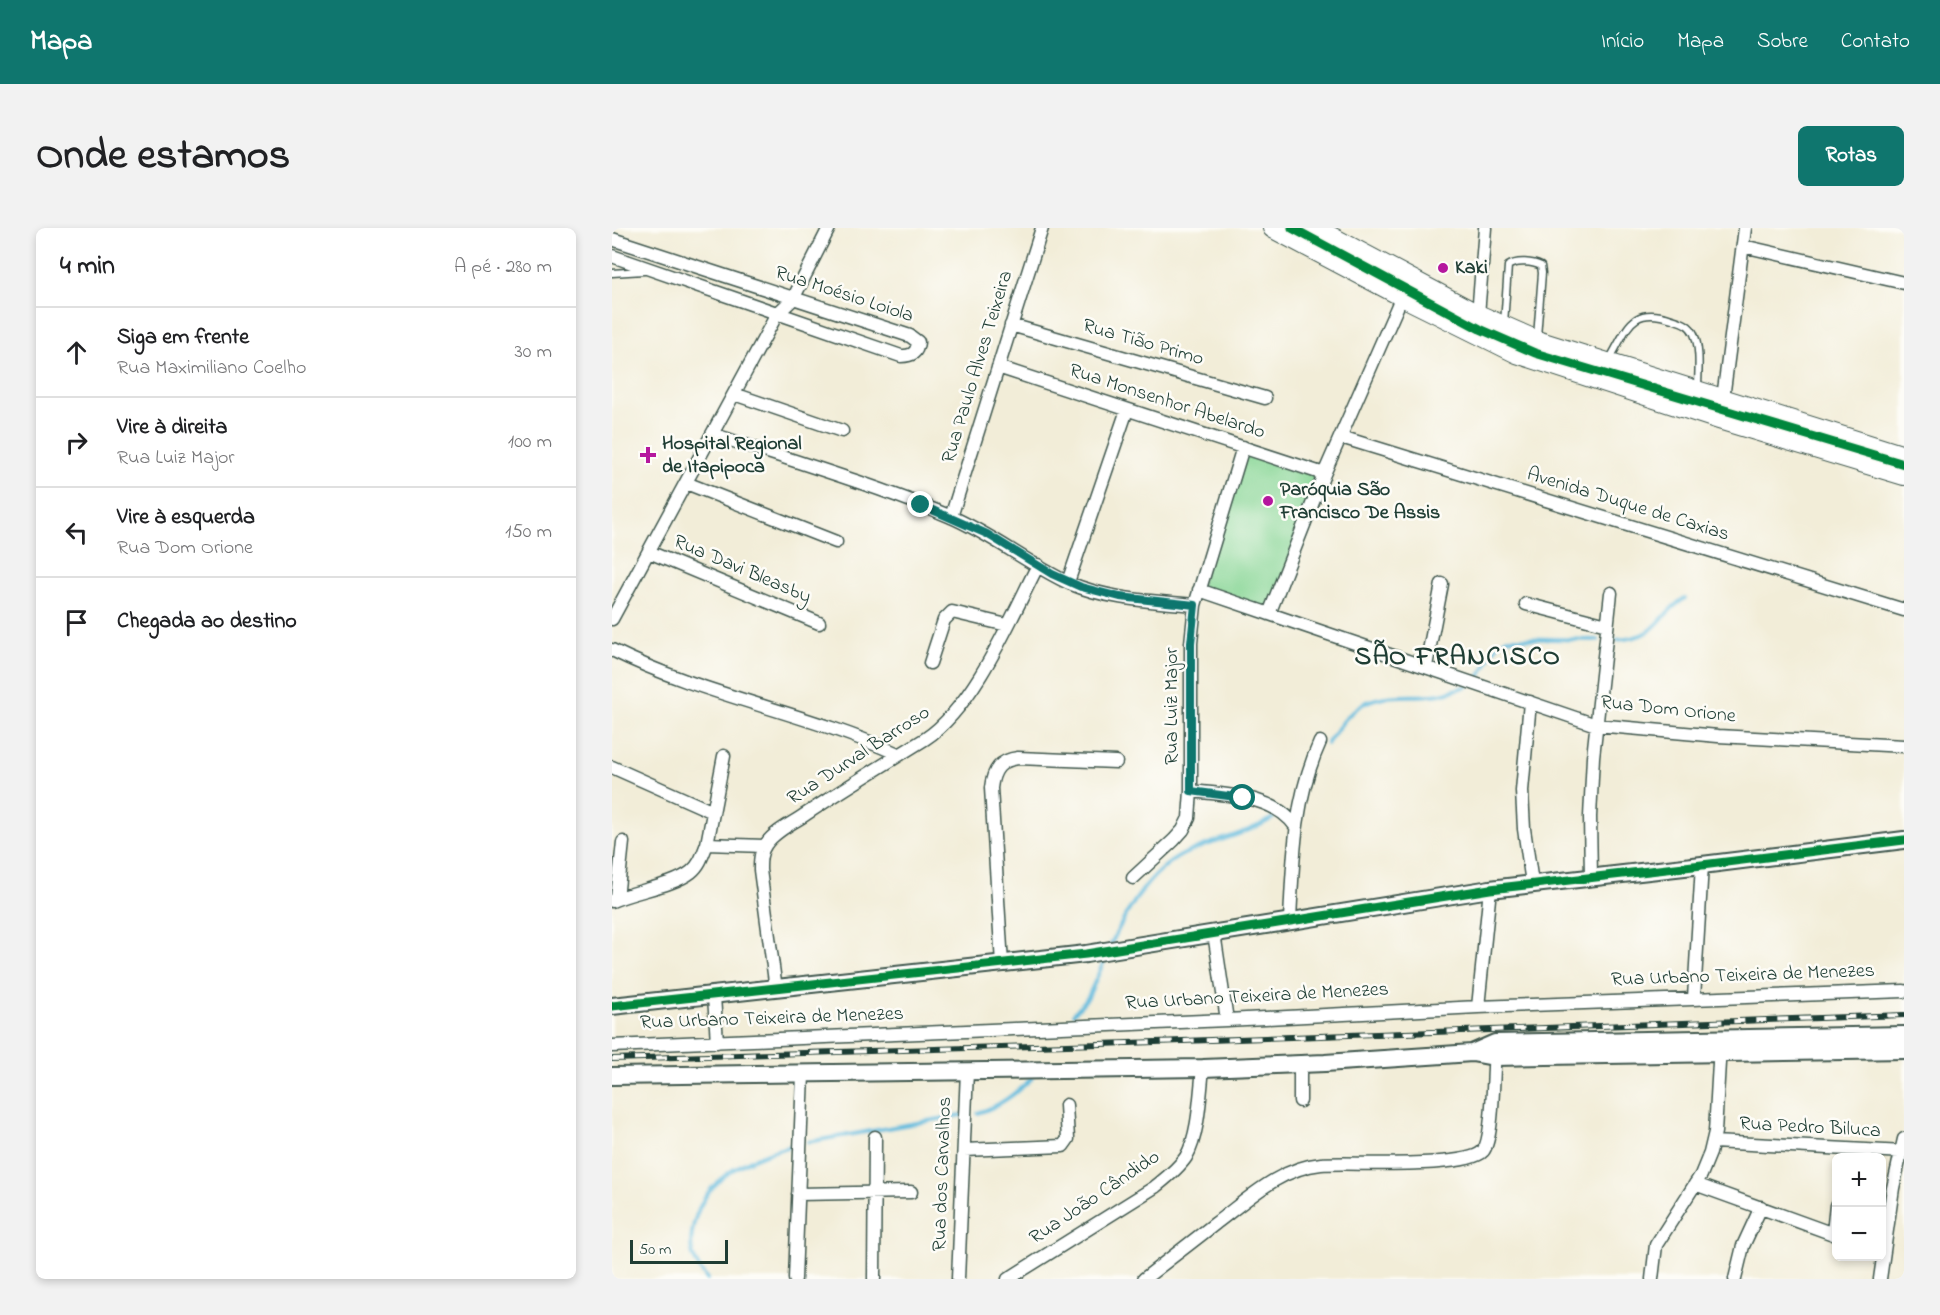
<!DOCTYPE html>
<html lang="pt">
<meta charset="utf-8">
<style>
:root{--surface:#fff;--page:#f2f2f2;--text:#202124;--muted:#757577;--line:#e0e0e0;--accent:#0f766e}
body{margin:0;font-family:"Indie Flower",sans-serif;background:var(--page);color:var(--text)}
.controls{position:absolute;right:18px;bottom:18px;display:grid;overflow:hidden;border-radius:9px;box-shadow:0 3px 9px #0003}
.controls button{width:54px;height:54px;display:grid;place-items:center;padding:0;border:0;border-bottom:2px solid var(--line);background:var(--surface);color:var(--text);font:30px sans-serif}
.scale{position:absolute;left:18px;bottom:15px;width:98px;box-sizing:border-box;padding-left:6px;border:3px solid #1f3d34;border-top:0;font-size:16px;line-height:21px;white-space:nowrap;color:#1f3d34;-webkit-text-stroke:4px #fdfcf7;paint-order:stroke}
.stop{position:absolute;width:18px;height:18px;margin:-14px;border:4px solid #0f766e;border-radius:50%;background:#fff}
.stop.end{background:#0f766e;border-color:#fff;box-shadow:0 2px 6px #0008}
.list{margin:0;padding:0;list-style:none}
h2{display:flex;justify-content:space-between;align-items:center;height:78px;margin:0;padding:0 24px;font-size:26px}
h2 small{font-size:20px;font-weight:400;color:var(--muted)}
.list li{display:grid;grid-template-columns:39px 1fr auto;gap:18px;align-items:center;box-sizing:border-box;height:90px;padding:0 24px;border-top:2px solid var(--line)}
.list b{display:block;font-size:22px;white-space:nowrap}
.list p{margin:0;font-size:20px;white-space:nowrap;color:var(--muted)}
.list em{font-size:20px;font-style:normal;color:var(--muted)}
.icon{flex:none;width:33px;height:33px;fill:none;stroke:currentColor;stroke-width:2;stroke-linecap:round;stroke-linejoin:round}
.map{position:relative;flex:none;width:1292px;height:1051px;overflow:hidden;border-radius:9px}
header{display:flex;align-items:center;gap:36px;box-sizing:border-box;height:84px;padding:0 30px;background:var(--accent);color:#fff}
header strong{font-size:28px}
nav{display:flex;gap:33px;margin-inline-start:auto;font-size:21px}
.intro{display:flex;align-items:center;justify-content:space-between;box-sizing:border-box;height:144px;padding:0 36px}
h1{margin:0;font-size:42px}
.button{padding:15px 27px;border-radius:9px;background:var(--accent);color:#fff;font-size:21px;font-weight:700}
main{display:flex;gap:36px;padding:0 36px}
aside{flex:1;background:var(--surface);border-radius:9px;box-shadow:0 3px 9px #0003}
.map>svg:first-child{display:block}
</style>
<header>
<strong>Mapa</strong>
<nav><a>Início</a><a>Mapa</a><a>Sobre</a><a>Contato</a></nav>
</header>
<div class="intro"><h1>Onde estamos</h1><a class="button">Rotas</a></div>
<main>
<aside>
<h2>4 min<small>A pé · 280 m</small></h2>
<ul class="list">
<li><svg class="icon" aria-label="ahead" viewBox="0 0 24 24"><path d="M12 20V5M6 11l6-6 6 6"/></svg><div><b>Siga em frente</b><p>Rua Maximiliano Coelho</p></div><em>30 m</em></li>
<li><svg class="icon" aria-label="right" viewBox="0 0 24 24"><path d="M7 20v-9h11M14 6l5 5-5 5"/></svg><div><b>Vire à direita</b><p>Rua Luiz Major</p></div><em>100 m</em></li>
<li><svg class="icon" aria-label="left" viewBox="0 0 24 24"><path d="M17 20v-9H6M10 6l-5 5 5 5"/></svg><div><b>Vire à esquerda</b><p>Rua Dom Orione</p></div><em>150 m</em></li>
<li><svg class="icon" aria-label="arrive" viewBox="0 0 24 24"><path d="M6 21V4h12l-3 4 3 4H6"/></svg><div><b>Chegada ao destino</b></div></li>
</ul>
</aside>
<div class="map">
<svg width="1292" height="1051" viewBox="0 0 1292 1051">
<rect width="100%" height="100%" fill="#fdfcf7"/>
<filter id="ink" filterUnits="userSpaceOnUse"><feTurbulence type="fractalNoise" baseFrequency=".0167" numOctaves="2"/><feDisplacementMap in="SourceGraphic" scale="12" xChannelSelector="R" yChannelSelector="G"/><feConvolveMatrix kernelMatrix="1 2 1 2 8 2 1 2 1" color-interpolation-filters="sRGB"/></filter>
<filter id="wash" filterUnits="userSpaceOnUse"><feTurbulence type="fractalNoise" baseFrequency=".008" numOctaves="4" result="noise"/><feDisplacementMap in="SourceGraphic" scale="24" xChannelSelector="R" yChannelSelector="G"/><feGaussianBlur stdDeviation="1.35" result="paint"/><feColorMatrix in="noise" values="0 0 0 0 0 0 0 0 0 0 0 0 0 0 0 0 0 1.4 0 .05"/><feComposite in="paint" operator="in"/></filter>
<g filter="url(#wash)">
<rect width="100%" height="100%" fill="#f2edd8"/>
<path fill="#87d695" stroke="#538a64" stroke-width="1.5" d="M631 219 712 246 657 386 587 362Z"/>
<g fill="none" stroke-linecap="round" stroke-linejoin="round">
<path stroke="#5eb9dc" stroke-width="4" d="M1005 412C1050 408 1041 391 1073 370
M864 452C877 440 878 418 895 410L986 412
M715 516C724 503 733 489 745 480 768 462 801 471 828 466 837 464 846 461 855 458
M499 716C516 680 540 638 579 623 607 611 635 606 661 590
M462 785 476 769 494 729
M366 885C388 878 403 866 420 850
M196 914 350 887
M95 1051C79 1031 76 1020 82 995 94 947 139 928 183 917"/>
</g>
</g>
<g filter="url(#ink)">
<g fill="none" stroke-linecap="round" stroke-linejoin="round">
<g stroke="#3f574d" stroke-width="9">
<path id="lane" d="M0 45 32 43
M892 96 896 38C905 32 921 34 929 38L930 45 925 109
M997 132C1016 101 1018 77 1060 91 1069 94 1078 96 1082 106 1089 122 1086 144 1086 161"/>
</g>
<g stroke="#3f574d" stroke-width="15">
<path id="street" d="M0 11 298 108 306 114C305 125 300 128 289 128L0 28
M1131 18 1292 55
M866 87 873 0
M399 97 653 170
M386 139 712 246
M122 166 230 203
M1110 178 1133 0
M100 206C179 232 260 256 337 288 380 306 416 336 457 355 497 372 541 373 583 377
M729 209 1292 382
M74 255 224 314
M339 289 430 0
M37 324 207 395
M456 354 515 182
M587 362 984 497 1106 508 1292 518
M914 376 995 397
M657 386 712 246 790 68
M0 391 165 86 181 71 217 0
M0 422C92 468 193 484 286 526
M318 435 332 392 340 384 395 397
M814 438 830 356
M918 474 910 563 912 601 920 655
M0 539 101 584
M579 563C613 567 663 567 684 599
M95 616 112 528
M979 649 978 589 981 529 999 365
M521 650 562 612 571 602 577 590 579 563V415L583 377 631 219
M5 670 11 614
M0 673C22 663 61 658 79 644 88 637 91 626 95 616L152 618
M678 692C681 631 682 571 708 514
M602 705 615 792
M390 736 379 560C381 542 388 532 406 530L504 534
M164 761 148 642C148 633 148 624 154 616 163 603 181 595 194 586 233 560 273 536 313 511 362 479 399 390 426 337
M102 768 105 814
M1082 770 1090 637
M866 779 878 661
M0 818 615 792 866 779 1292 763
M688 873V836
M1101 914 1292 924
M352 922 451 918 456 911 454 877
M1083 956 1224 1007
M186 966 299 964
M1221 1005 1224 977
M183 1051 191 846
M262 1051 263 909
M346 1051 355 843
M396 1051 543 959C554 950 566 941 574 929 587 907 588 866 591 840
M532 1051C556 1032 580 1014 604 995 636 971 668 940 709 936 739 934 855 941 871 923 882 910 881 841 883 821
M1040 1051 1044 1017 1089 947 1098 925 1103 904 1108 817
M1123 1051 1131 1018 1149 979
M1268 1051 1281 960 1292 911"/>
</g>
<g stroke="#3f574d" stroke-width="20">
<path id="secondary" d="M0 778 474 726 878 661 1090 637 1292 612
M860 825 883 815 1292 807
M0 848 591 840 713 835 860 825 882 829 1292 822"/>
</g>
<g stroke="#3f574d" stroke-width="22">
<path id="primary" d="M661 0 790 68 905 125 1107 191 1292 247
M702 0 866 87 925 113 1292 228"/>
</g>
<use href="#lane" stroke="#fff" stroke-width="6"/>
<use href="#street" stroke="#fff" stroke-width="12"/>
<use href="#secondary" stroke="#fff" stroke-width="16"/>
<use href="#primary" stroke="#fff" stroke-width="20"/>
<g stroke="#1f3d34" stroke-width="6">
<path id="rail" d="M0 831 488 816 1292 787"/>
</g>
<use href="#rail" stroke="#fdfcf7" stroke-width="4" stroke-dasharray="11" stroke-linecap="butt"/>
<g stroke="#fdfcf7" stroke-width="13">
<path id="cycleway" d="M680 0 868 101 923 125 1292 236
M0 778 474 726 878 661 1090 637 1292 612"/>
</g>
<use href="#cycleway" stroke="#00873e" stroke-width="9"/>
</g>
</g>
<g fill="none" stroke-linecap="round" stroke-linejoin="round" filter="url(#ink)">
<path stroke="#0f766e" stroke-width="8" d="M309 277 375 306 440 346 469 359 508 369 583 377 579 415V563L631 570"/>
</g>
<g fill="#b5179e" stroke="#fdfcf7" stroke-width="2">
<circle cx="831" cy="40" r="6"/>
<path d="M33 218h6v6h6v6h-6v6h-6v-6h-6v-6h6z"/>
<circle cx="656" cy="273" r="6"/>
</g>
<g text-anchor="middle" dominant-baseline="central" stroke-width="5" stroke-linejoin="round" paint-order="stroke">
<g font-size="20" font-weight="bold" fill="#1f3d34" stroke="#fdfcf7" text-anchor="start">
<text x="843" y="40">Kaki</text>
<text x="50" y="216">Hospital Regional<tspan x="50" dy="23">de Itapipoca</tspan></text>
<text x="668" y="262">Paróquia São<tspan x="668" dy="23">Francisco De Assis</tspan></text>
</g>
<g font-size="20" fill="#1f3d34" stroke="#fdfcf7">
<text transform="translate(232 67) rotate(18)">Rua Moésio Loiola</text>
<text transform="translate(531 115) rotate(16)">Rua Tião Primo</text>
<text transform="translate(366 139) rotate(-73)">Rua Paulo Alves Teixeira</text>
<text transform="translate(555 174) rotate(18)">Rua Monsenhor Abelardo</text>
<text transform="translate(1016 277) rotate(17)">Avenida Duque de Caxias</text>
<text transform="translate(130 342) rotate(23)">Rua Davi Bleasby</text>
<text transform="translate(560 478) rotate(-90)">Rua Luiz Major</text>
<text transform="translate(1056 482) rotate(6)">Rua Dom Orione</text>
<text transform="translate(247 528) rotate(-33)">Rua Durval Barroso</text>
<text transform="translate(1131 748) rotate(-2)">Rua Urbano Teixeira de Menezes</text>
<text transform="translate(645 769) rotate(-3)">Rua Urbano Teixeira de Menezes</text>
<text transform="translate(160 791) rotate(-2)">Rua Urbano Teixeira de Menezes</text>
<text transform="translate(1198 900) rotate(3)">Rua Pedro Biluca</text>
<text transform="translate(331 946) rotate(-88)">Rua dos Carvalhos</text>
<text transform="translate(483 970) rotate(-34)">Rua João Cândido</text>
</g>
<g font-size="26" font-weight="bold" letter-spacing="1.5" fill="#1f3d34" stroke="#fdfcf7">
<text x="846" y="430">SÃO FRANCISCO</text>
</g>
</g>
</svg>
<div class="controls">
<button>+</button>
<button>−</button>
</div>
<div class="scale">50 m</div>
<div class="stop" style="left:631px;top:570px"></div>
<div class="stop end" style="left:309px;top:277px"></div>
</div>
</main>
